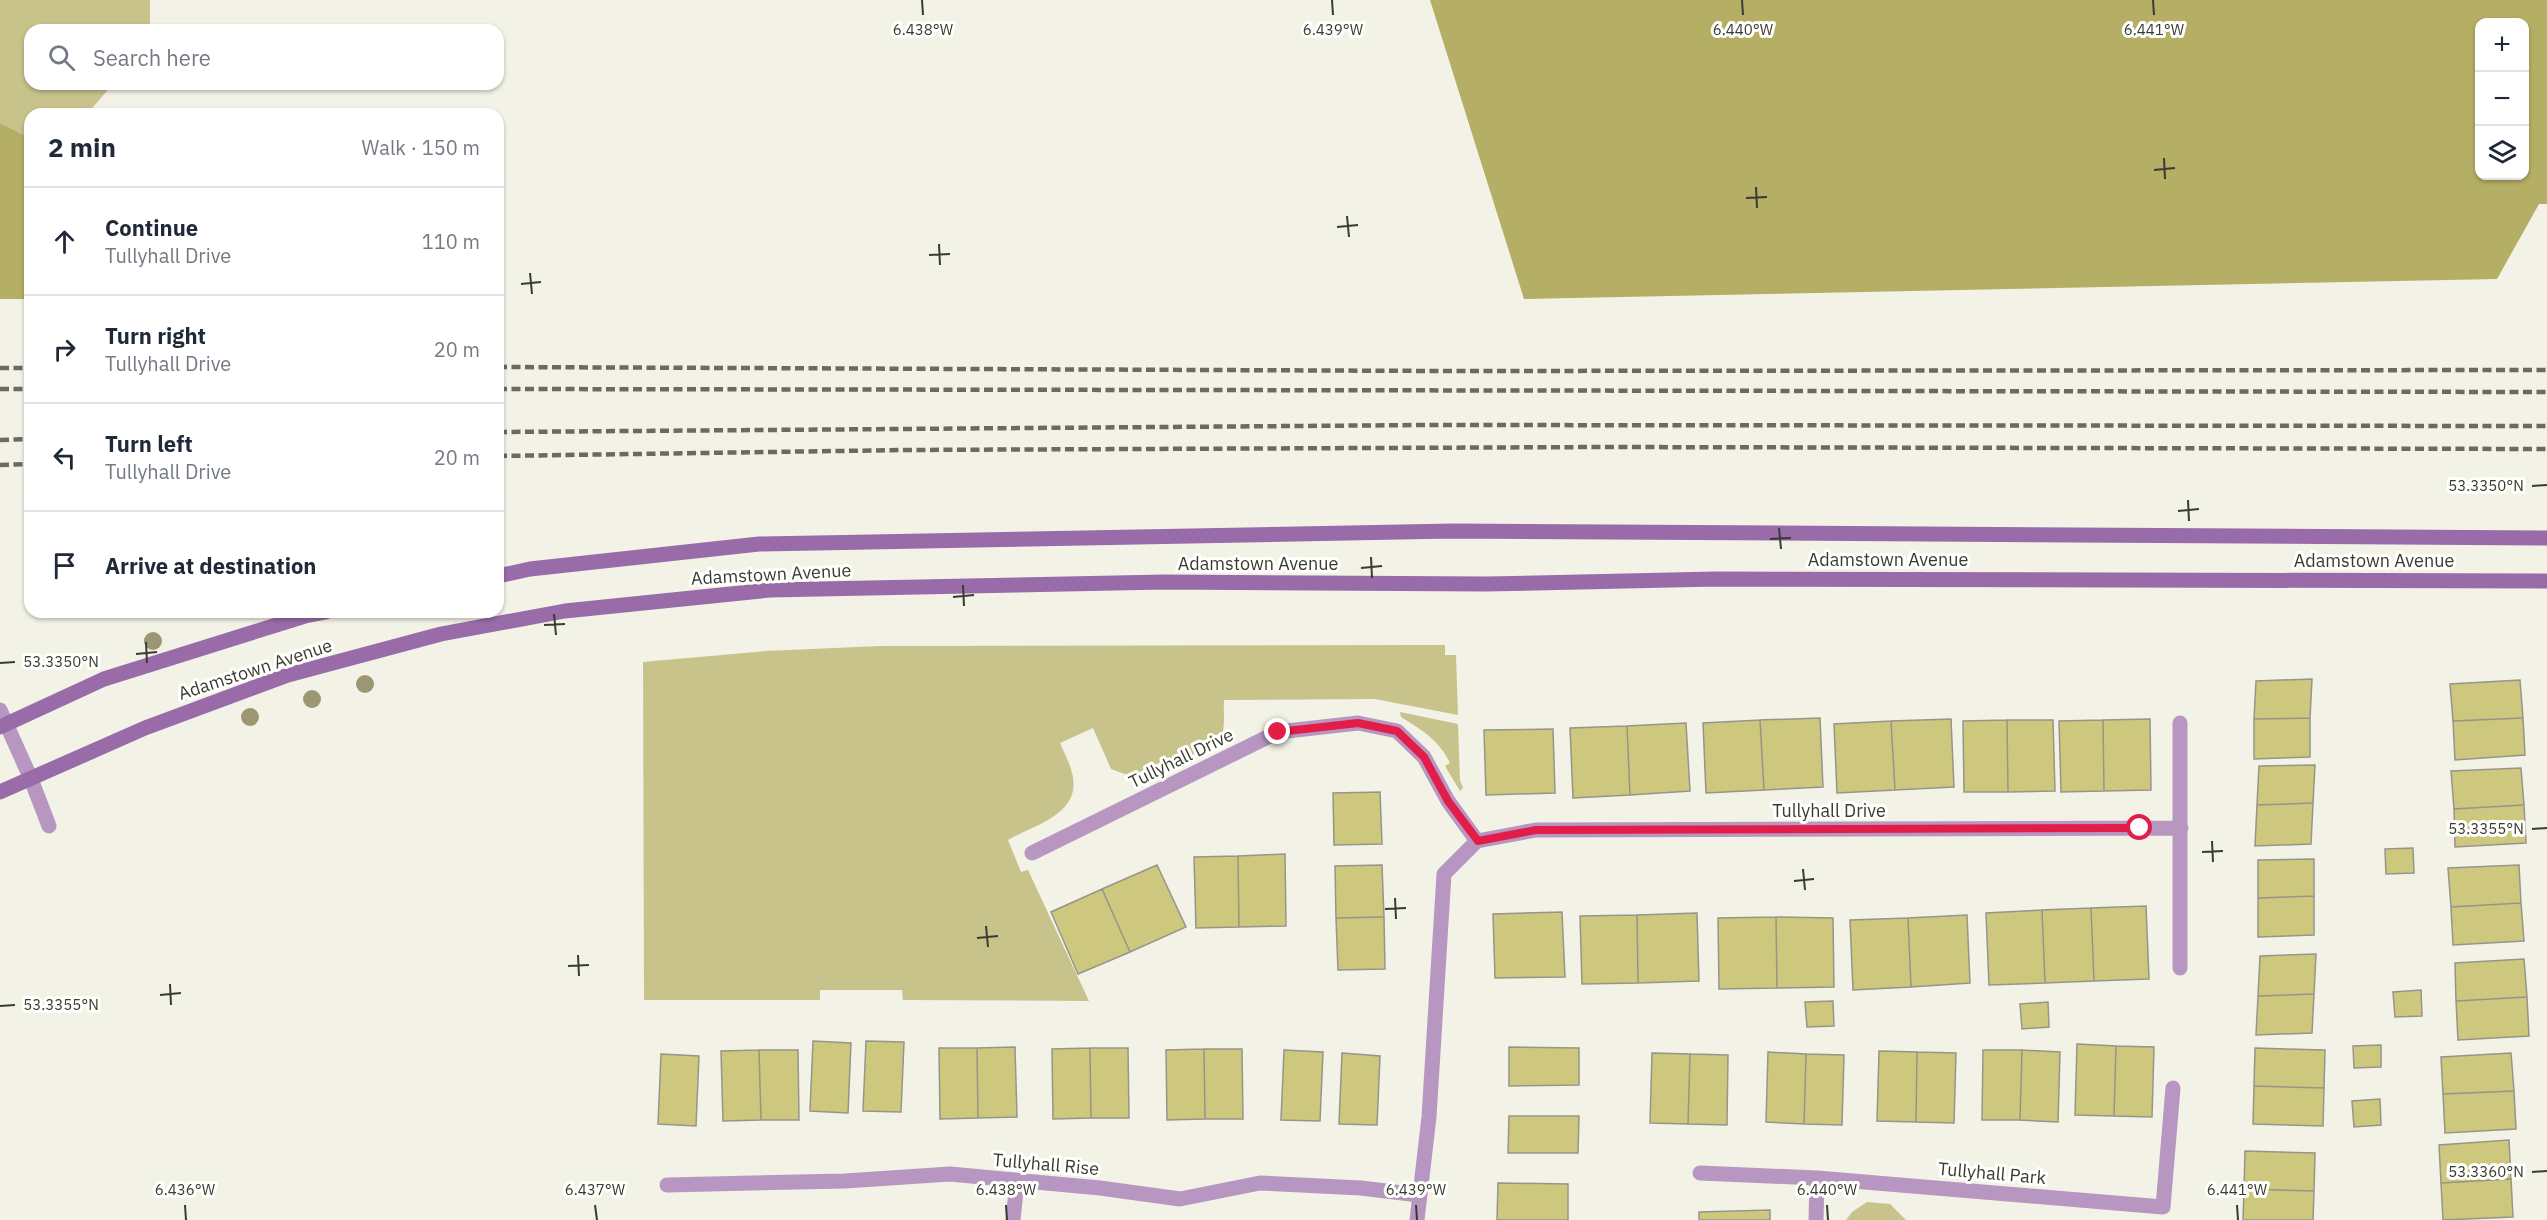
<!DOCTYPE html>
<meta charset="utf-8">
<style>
:root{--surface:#fff;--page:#f2f2f3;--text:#1f2937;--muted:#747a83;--line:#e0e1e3}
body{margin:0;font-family:"IBM Plex Sans",sans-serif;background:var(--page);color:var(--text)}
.controls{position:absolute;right:18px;top:18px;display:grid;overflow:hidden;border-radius:12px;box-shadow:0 2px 4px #0004}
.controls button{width:54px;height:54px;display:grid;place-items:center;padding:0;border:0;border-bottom:2px solid var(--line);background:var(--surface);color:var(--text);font:30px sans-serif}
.stop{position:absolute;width:18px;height:18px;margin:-14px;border:4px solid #e11d48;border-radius:50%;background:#fff}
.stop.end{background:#e11d48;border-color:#fff;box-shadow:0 2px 6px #0008}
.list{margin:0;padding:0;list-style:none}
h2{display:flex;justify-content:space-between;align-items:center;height:78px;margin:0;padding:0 24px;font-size:26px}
h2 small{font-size:20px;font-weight:400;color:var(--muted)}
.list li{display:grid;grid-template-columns:39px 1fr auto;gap:18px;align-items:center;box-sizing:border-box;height:108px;padding:0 24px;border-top:2px solid var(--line)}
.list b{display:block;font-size:22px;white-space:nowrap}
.list p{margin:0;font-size:20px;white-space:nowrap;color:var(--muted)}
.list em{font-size:20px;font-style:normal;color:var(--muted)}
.icon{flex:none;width:33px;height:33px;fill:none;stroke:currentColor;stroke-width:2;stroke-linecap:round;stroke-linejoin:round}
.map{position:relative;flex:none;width:2547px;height:1220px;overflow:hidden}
.search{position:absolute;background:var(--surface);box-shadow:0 2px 4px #0004;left:24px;top:24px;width:480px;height:66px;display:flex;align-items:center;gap:15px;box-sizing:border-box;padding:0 21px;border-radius:18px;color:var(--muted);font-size:22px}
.panel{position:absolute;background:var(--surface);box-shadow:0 2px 4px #0004;left:24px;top:108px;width:480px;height:510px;border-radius:18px}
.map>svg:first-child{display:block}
</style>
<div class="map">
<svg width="2547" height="1220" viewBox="0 0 2547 1220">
<rect width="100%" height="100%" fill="#f3f2e6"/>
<path fill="#c8c38b" d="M0 0H150V30H30V84H113L87 114H30V138L0 123Z
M1445 645V655H1456L1458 715 1375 699 1224 700C1223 715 1227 732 1217 744L1145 776 1133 777 1111 769 1093 728 1060 743C1064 753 1070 763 1072 773 1083 814 1034 825 1008 840L1021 872 1028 870 1089 1001 903 1000 902 990H820V1000H644L643 662 766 651 880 646Z
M1400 712 1458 724 1460 780 1463 788 1460 791 1445 766 1450 763C1439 740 1422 730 1401 717Z
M1867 1202 1890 1204 1906 1220H1846L1852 1212Z"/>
<path fill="#b5ae65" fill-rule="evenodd" d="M1430 0H2547V204H2539L2497 279 1524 299ZM2480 22H2524V176H2480Z
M0 123 30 138V299H0Z"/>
<path fill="#cec87e" stroke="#96958a" stroke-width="1.5" d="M2312 679 2310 718 2254 719 2256 681Z
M2520 680 2523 718 2453 721 2450 684Z
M1820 718 1823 787 1764 790 1760 720Z
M2310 718V757L2254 759V719Z
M2523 718 2525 755 2455 760 2453 721Z
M1951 719 1954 787 1895 790 1891 721Z
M2150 719 2151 790 2104 791 2103 720Z
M1760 720 1764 790 1706 793 1703 723Z
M2007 720 2008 792H1964L1963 721Z
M2007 720H2053L2055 791 2008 792Z
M2103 720 2104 791 2061 792 2059 721Z
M1891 721 1895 790 1837 793 1834 724Z
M1686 723 1690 791 1630 795 1627 726Z
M1627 726 1630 795 1573 798 1570 728Z
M1553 729 1555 793 1486 795 1484 730Z
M2315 765 2313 803 2257 805 2259 766Z
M2521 768 2524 805 2454 809 2451 771Z
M1380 792 1382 844 1334 845 1333 793Z
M2313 803 2311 844 2255 846 2257 805Z
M2524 805 2526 843 2455 847 2454 809Z
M2413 848 2414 873 2386 874 2385 849Z
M1285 854 1286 926 1239 927 1238 856Z
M1238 856 1239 927 1196 928 1194 857Z
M2314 859V896L2258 898V860Z
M1157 865 1186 927 1130 952 1102 889Z
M1382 865 1384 917 1336 918 1335 866Z
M2519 865 2521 903 2451 907 2448 868Z
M1102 889 1130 952 1078 974 1051 912Z
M2314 896V935L2258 937V898Z
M2521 903 2524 941 2453 945 2451 907Z
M2146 906 2149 979 2094 981 2091 908Z
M2091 908 2094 981 2045 983 2042 910Z
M2042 910 2045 983 1989 985 1986 913Z
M1562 912 1565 977 1495 978 1493 914Z
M1697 913 1699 981 1638 983 1637 915Z
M1637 915 1638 983 1582 984 1580 916Z
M1967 915 1970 983 1911 987 1908 918Z
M1384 917 1385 969 1338 970 1336 918Z
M1776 917 1833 918 1834 987 1777 988Z
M1776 917 1777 988 1719 989 1718 918Z
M1908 918 1911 987 1853 990 1850 920Z
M2316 954 2314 994 2258 996 2260 956Z
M2524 959 2527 997 2456 1001 2455 963Z
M2421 990 2422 1016 2395 1017 2393 992Z
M2314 994 2312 1033 2256 1035 2258 996Z
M2527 997 2529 1036 2458 1040 2456 1001Z
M1833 1001 1834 1026 1807 1027 1805 1002Z
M2048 1002 2049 1027 2022 1029 2020 1004Z
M813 1041 851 1043 848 1113 810 1111Z
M866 1041 904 1042 901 1112 863 1111Z
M2077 1044 2116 1046 2114 1116 2075 1115Z
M2381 1045V1067L2354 1068 2353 1046Z
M2116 1046 2154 1047 2152 1117 2114 1116Z
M1015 1047 1017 1117 978 1118 977 1048Z
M1509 1047 1579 1048V1085L1509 1086Z
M939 1048H977L978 1118 940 1119Z
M1090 1048H1128L1129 1118H1091Z
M1090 1048 1091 1118 1053 1119 1052 1049Z
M2255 1048 2325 1050 2324 1088 2254 1086Z
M1204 1049H1242L1243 1119H1205Z
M1204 1049 1205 1119 1167 1120 1166 1050Z
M759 1050H798L799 1120H761Z
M759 1050 761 1120 723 1121 721 1051Z
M1284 1050 1323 1052 1320 1121 1281 1120Z
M1983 1050H2022L2020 1120H1982Z
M2022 1050 2060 1052 2058 1122 2020 1120Z
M1879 1051 1917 1052 1916 1122 1877 1121Z
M1768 1052 1806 1054 1804 1124 1766 1122Z
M1917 1052 1956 1053 1954 1123 1916 1122Z
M1342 1053 1380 1056 1377 1125 1339 1124Z
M1652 1053 1690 1054 1688 1124 1650 1123Z
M2511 1053 2514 1091 2443 1094 2441 1057Z
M661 1054 699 1056 696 1126 658 1124Z
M1690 1054 1728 1055 1727 1125 1688 1124Z
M1806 1054 1844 1055 1842 1125 1804 1124Z
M2254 1086 2324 1088 2323 1126 2253 1124Z
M2514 1091 2516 1129 2445 1133 2443 1094Z
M2380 1099 2381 1125 2354 1127 2352 1101Z
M1509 1116H1579L1578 1153H1508Z
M2509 1140 2511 1179 2441 1183 2439 1145Z
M2245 1151 2315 1153 2314 1191 2244 1189Z
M2511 1179 2513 1217 2443 1220 2441 1183Z
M1498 1183 1568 1184V1220H1497Z
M2244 1189 2314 1191 2313 1220H2243Z
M1770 1210V1220H1699V1212Z"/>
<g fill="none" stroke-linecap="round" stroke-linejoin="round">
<path stroke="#b797c2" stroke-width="15" d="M0 710 31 779 49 826"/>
<path stroke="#b797c2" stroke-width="15" d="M1032 853 1278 732 1358 723 1397 731 1424 757 1448 801 1477 841
M2180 968V723
M1700 1173 1817 1178 2163 1207 2173 1088
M667 1185 845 1181 950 1174 1100 1188 1180 1199 1260 1183 1361 1188 1419 1195
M1013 1220 1017 1182
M1417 1220 1429 1117 1444 874 1477 841 1536 830 2181 828
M1816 1220 1817 1178"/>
<path stroke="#996ba9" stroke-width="15" d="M498 576 530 569 759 544 1453 531 2547 538
M0 727 104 679 305 616 326 612
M0 792 145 728 288 675 441 634 565 611 770 590 1165 582 1486 584 1716 579 2547 581"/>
<path stroke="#6a6a63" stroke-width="4.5" stroke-dasharray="9 4.5" stroke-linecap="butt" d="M498 367 1445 371 2547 370
M0 368H30
M0 389H30
M498 389 2547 392
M498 432 1427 425 2547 426
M0 440 30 439
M498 456 905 450 1606 447 2547 449
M0 465 30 464"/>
</g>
<g fill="#9a9772">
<circle cx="153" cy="641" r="9"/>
<circle cx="365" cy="684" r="9"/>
<circle cx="312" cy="699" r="9"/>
<circle cx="250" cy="717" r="9"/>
</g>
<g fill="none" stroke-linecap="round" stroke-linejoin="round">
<path stroke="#e11d48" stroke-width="8" d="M1278 732 1358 723 1397 731 1424 757 1448 801 1478 841 1536 830 2140 828"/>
</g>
<path fill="none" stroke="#3a3a35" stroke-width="2" d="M922 0 923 15M1332 0 1333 15M1742 0 1743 15M2153 0 2154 15M2164 158 2165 179M2154 170 2175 168M1756 187 1757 208M1746 198 1767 197M1347 216 1349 237M1337 227 1358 225M939 244 940 265M929 255 950 254M530 273 532 294M521 284 541 282M2532 486 2547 485M2188 500 2189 521M2178 511 2199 509M1779 528 1781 549M1770 539 1791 538M1371 557 1372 578M1361 568 1382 566M963 585 964 606M953 597 974 595M554 614 556 635M544 625 565 624M146 642 147 663M136 654 157 652M0 663 15 662M2532 829 2547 828M2212 841 2213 862M2202 852 2223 851M1803 869 1805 890M1794 881 1814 879M1395 898 1396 919M1385 909 1406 908M986 926 988 947M977 938 998 936M578 955 579 976M568 966 589 965M170 984 171 1005M160 995 181 993M0 1006 15 1005M2532 1172 2547 1171M185 1205 186 1220M595 1205 597 1220M1006 1205 1007 1220M1416 1205 1417 1220M1827 1205 1828 1220M2237 1205 2238 1220"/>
<g text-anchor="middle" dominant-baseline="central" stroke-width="6" stroke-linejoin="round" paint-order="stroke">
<g font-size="18" fill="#3a3a35" stroke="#fffffc">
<text x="1888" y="559">Adamstown Avenue</text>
<text x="2374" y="560">Adamstown Avenue</text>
<text x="1258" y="563">Adamstown Avenue</text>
<text transform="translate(771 574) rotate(-3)">Adamstown Avenue</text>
<text transform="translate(255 669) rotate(-18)">Adamstown Avenue</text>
<text transform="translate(1181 758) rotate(-26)">Tullyhall Drive</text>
<text x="1829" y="810">Tullyhall Drive</text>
<text transform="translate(1046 1164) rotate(5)">Tullyhall Rise</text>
<text transform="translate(1992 1173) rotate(5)">Tullyhall Park</text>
</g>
</g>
<g font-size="15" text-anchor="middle" fill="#3a3a35" stroke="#fffffc" stroke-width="6" stroke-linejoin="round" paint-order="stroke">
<text x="923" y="35">6.438°W</text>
<text x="1333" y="35">6.439°W</text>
<text x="1743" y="35">6.440°W</text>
<text x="2154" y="35">6.441°W</text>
<text x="2486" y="491">53.3350°N</text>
<text x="61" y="667">53.3350°N</text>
<text x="2486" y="834">53.3355°N</text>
<text x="61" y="1010">53.3355°N</text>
<text x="2486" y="1177">53.3360°N</text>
<text x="185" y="1195">6.436°W</text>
<text x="595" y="1195">6.437°W</text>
<text x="1006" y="1195">6.438°W</text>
<text x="1416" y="1195">6.439°W</text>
<text x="1827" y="1195">6.440°W</text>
<text x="2237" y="1195">6.441°W</text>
</g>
</svg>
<div class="controls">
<button>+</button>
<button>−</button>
<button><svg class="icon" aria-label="layers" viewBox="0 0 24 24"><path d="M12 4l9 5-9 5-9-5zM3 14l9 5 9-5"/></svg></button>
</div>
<div class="stop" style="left:2140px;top:828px"></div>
<div class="stop end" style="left:1278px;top:732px"></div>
<div class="search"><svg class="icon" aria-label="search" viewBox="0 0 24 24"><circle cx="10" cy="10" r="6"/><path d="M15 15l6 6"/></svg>Search here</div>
<section class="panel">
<h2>2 min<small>Walk · 150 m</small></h2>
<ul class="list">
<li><svg class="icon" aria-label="ahead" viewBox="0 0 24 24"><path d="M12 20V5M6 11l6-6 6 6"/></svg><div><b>Continue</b><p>Tullyhall Drive</p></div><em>110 m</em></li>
<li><svg class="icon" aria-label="right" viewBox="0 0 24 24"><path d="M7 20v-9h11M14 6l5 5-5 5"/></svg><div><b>Turn right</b><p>Tullyhall Drive</p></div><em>20 m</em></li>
<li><svg class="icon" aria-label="left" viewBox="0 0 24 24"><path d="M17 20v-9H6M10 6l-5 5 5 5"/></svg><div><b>Turn left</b><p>Tullyhall Drive</p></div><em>20 m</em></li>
<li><svg class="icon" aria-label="arrive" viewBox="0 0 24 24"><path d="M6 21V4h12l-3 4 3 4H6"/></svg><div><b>Arrive at destination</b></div></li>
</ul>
</section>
</div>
